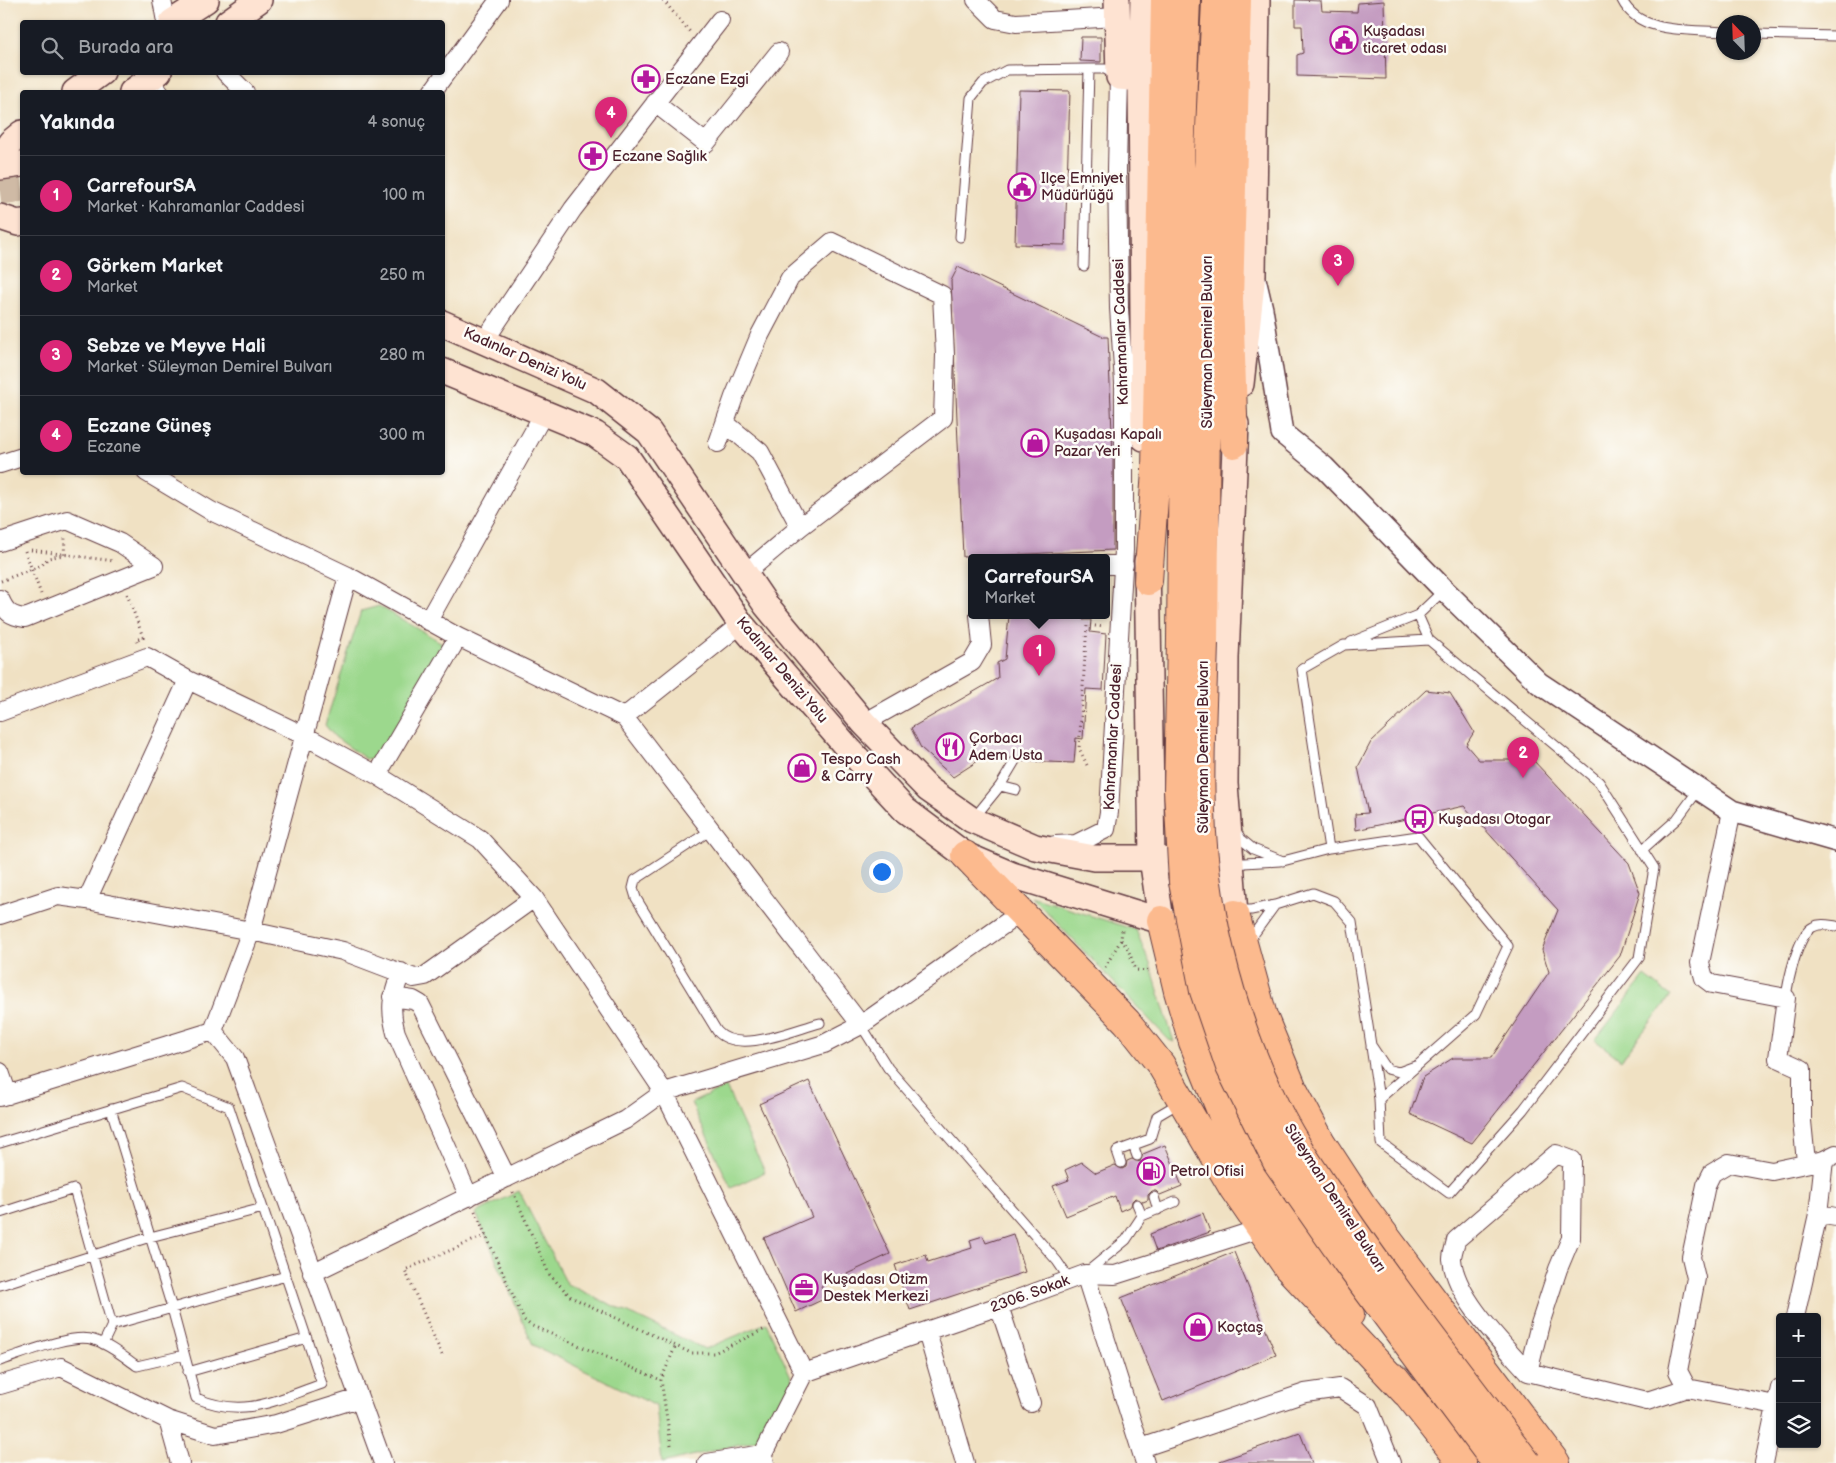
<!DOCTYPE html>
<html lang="tr">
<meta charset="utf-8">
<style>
:root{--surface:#171b24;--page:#20242c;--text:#f1f3f6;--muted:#9ea1a6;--line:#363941;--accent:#db2777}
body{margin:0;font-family:"Balsamiq Sans",sans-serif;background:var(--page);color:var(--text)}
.controls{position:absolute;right:15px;bottom:15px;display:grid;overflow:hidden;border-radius:5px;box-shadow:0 1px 4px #0004}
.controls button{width:45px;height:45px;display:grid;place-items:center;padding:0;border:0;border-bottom:1px solid var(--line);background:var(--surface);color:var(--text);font:25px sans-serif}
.compass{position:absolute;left:1716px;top:15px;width:45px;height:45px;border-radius:50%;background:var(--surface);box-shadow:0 1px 4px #0004;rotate:337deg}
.you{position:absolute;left:881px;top:871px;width:18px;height:18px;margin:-12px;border:4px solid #fff;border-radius:50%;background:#1a73e8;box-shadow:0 0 0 8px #1a73e833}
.badge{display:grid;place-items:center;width:32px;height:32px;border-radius:50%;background:var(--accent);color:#fff;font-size:16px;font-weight:700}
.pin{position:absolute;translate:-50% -41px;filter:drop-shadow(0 1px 2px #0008)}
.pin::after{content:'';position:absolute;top:26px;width:18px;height:15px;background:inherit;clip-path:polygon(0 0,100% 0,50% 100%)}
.popup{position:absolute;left:968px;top:554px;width:142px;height:65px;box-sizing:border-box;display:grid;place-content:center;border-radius:5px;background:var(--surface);filter:drop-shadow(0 1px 4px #0005);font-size:16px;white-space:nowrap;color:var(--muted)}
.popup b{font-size:19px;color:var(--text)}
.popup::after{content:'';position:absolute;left:50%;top:100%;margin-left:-10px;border:10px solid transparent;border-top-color:var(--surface)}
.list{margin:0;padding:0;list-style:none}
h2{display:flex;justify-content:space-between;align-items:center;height:65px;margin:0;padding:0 20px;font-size:21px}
h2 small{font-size:16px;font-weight:400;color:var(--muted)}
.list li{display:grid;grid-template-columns:32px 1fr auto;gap:15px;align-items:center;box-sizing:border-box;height:80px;padding:0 20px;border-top:1px solid var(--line)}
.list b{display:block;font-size:19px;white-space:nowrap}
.list p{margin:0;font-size:16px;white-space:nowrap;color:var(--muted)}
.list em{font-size:16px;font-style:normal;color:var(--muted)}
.icon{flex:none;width:28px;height:28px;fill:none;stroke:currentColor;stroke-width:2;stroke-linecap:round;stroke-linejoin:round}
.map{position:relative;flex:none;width:1836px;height:1463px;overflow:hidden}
.search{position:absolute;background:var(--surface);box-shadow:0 1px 4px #0004;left:20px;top:20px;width:425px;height:55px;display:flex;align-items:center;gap:12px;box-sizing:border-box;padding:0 18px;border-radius:5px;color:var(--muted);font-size:19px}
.panel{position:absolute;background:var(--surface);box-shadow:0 1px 4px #0004;left:20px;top:90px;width:425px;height:385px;border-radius:5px}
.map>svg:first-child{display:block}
</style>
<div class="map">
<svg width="1836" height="1463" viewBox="0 0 1836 1463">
<rect width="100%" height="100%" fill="#fdfcf7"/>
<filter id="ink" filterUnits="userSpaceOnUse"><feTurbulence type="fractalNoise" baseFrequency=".02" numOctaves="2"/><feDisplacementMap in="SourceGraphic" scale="10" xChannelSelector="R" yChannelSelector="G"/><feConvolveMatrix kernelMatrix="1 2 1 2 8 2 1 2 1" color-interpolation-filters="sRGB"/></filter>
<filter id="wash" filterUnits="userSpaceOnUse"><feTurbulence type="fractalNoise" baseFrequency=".0096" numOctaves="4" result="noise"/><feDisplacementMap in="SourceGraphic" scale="20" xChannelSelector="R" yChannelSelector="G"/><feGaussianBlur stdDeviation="1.12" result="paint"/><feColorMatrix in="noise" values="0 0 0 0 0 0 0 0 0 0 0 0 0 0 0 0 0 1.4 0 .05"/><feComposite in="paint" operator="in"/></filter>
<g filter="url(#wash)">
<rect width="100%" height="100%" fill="#f0e1c3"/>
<path fill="#9cd88d" stroke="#737c5c" d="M379 606 444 644 381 756 366 759 335 737 325 725 361 611Z
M1032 897 1136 930 1150 964 1174 1042 1169 1040Z
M1645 976 1671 996 1621 1060 1595 1040Z
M726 1087 765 1172 731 1188 691 1103Z
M519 1191 567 1284 705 1349 766 1323 793 1381 765 1438 662 1463 656 1406 533 1345 476 1213Z"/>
<g id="blocks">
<path fill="#c49cc1" d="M1295 0 1321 1 1322 11 1357 12 1358 3 1384 1 1386 79 1297 76V55L1303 53 1302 26H1295Z
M1081 37H1101V62L1080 61Z
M1019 90 1070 91 1065 245 1015 244Z
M958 267 1103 337H1108L1113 456V550L963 557 951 281Z
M1009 615H1084L1083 620H1091L1090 632 1106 634 1103 690 1086 689 1083 739 1076 738 1074 763 1021 761 1019 756 1015 755 1008 760 981 759 953 777 921 748 911 728 998 678 997 663 1005 659Z
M1426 690 1450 693 1474 732 1466 745 1479 760H1533L1629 863 1640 893 1620 956 1472 1143 1410 1114 1423 1077 1453 1058H1491L1549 972 1542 950 1558 910 1464 806 1356 830 1355 814 1368 813 1358 767 1371 742Z
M809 1081 890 1254 821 1286 826 1298 796 1312 764 1238 812 1217 759 1104Z
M1165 1145 1182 1186 1160 1195 1156 1191H1152L1148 1195V1200L1143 1202 1135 1198 1132 1201 1131 1206 1120 1211 1115 1196 1066 1216 1053 1186 1069 1180 1065 1170 1082 1162 1096 1173 1115 1165 1122 1169 1126 1167 1127 1161 1132 1159 1140 1162 1143 1154Z
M1203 1213 1210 1232 1156 1251 1150 1234Z
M1013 1234 1025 1272 910 1310 895 1265 926 1255 928 1262 972 1248 970 1240 983 1236 986 1243Z
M1234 1252 1276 1355 1163 1401 1121 1298Z
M1300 1433 1312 1463H1221L1220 1461Z"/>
</g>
</g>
<g filter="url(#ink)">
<use href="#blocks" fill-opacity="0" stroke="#633c42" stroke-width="1"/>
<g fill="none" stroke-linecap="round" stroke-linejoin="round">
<path stroke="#cfbaa5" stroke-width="25" stroke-dasharray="25 12" stroke-linecap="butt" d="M0 192 22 189"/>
<g stroke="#633c42" stroke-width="11">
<path id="service" d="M1622 0C1639 35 1691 29 1724 32
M1754 34 1836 36
M960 237 971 98 983 83 1007 70 1089 69
M1084 266 1089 69H1105L1116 76
M1418 615 1429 640
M1351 642 1418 615 1444 590
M1000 786 1016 790
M974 818 1000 786 1015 761
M711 830 635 880 633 888 636 898 717 1031C738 1055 793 1030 820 1023
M1236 831 1241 839 1253 849 1283 861 1329 849 1418 836 1508 946 1476 1014 1418 1065 1399 1072 1387 1069 1371 1045 1352 922 1334 901 1313 893 1275 905 1251 938 1250 944
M1329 849 1302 669 1344 645 1429 640 1599 782 1654 868 1639 958 1523 1110 1449 1193 1381 1143 1379 1099 1418 1065
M1642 850 1677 819 1699 789
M1234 867 1244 863 1280 861
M1238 910H1251L1275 905
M1786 998C1788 981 1798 934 1813 927 1820 923 1828 925 1836 926
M861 1025 888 1068 1057 1261 1070 1280
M1371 1047 1379 1099
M0 1143 182 1088 229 1107 322 1384C275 1400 246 1419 196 1398L172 1308 111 1109
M1133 1145 1137 1156
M1121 1163 1117 1151 1150 1139 1157 1116 1179 1103
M1154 1197 1158 1210
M1137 1204 1142 1216
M0 1213 74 1189 112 1325 103 1344
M1087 1272 1126 1240 1142 1216 1175 1202
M0 1285 150 1237 263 1208
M112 1325 286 1276
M0 1361C22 1354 73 1332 94 1340 110 1345 124 1357 137 1366L184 1355
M188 1372 307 1338"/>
</g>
<g stroke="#633c42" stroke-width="20">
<path id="minor" d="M162 0 166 22
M976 0 995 19 1016 23 1117 17
M225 72 245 92
M147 81 159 92
M432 92 499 0
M655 103 706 143 779 52
M485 340 573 209 720 20
M725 423 760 452 800 527
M718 443 734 397 760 335 790 278 832 242 942 295 945 355 943 418 800 527 744 574
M0 464 22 457
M146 472 211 511 348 576 458 637 624 717 741 624
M0 542 67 520 120 543 154 566 25 618C11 616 6 613 0 599
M1106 565H1124
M428 621 544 413
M0 712 147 657 188 680 305 736 377 775 480 839 534 898 664 1092 804 1373 763 1454 765 1463
M624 717 861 1025
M864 723 972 662 982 645 979 615
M377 775 458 637
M1732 811 1700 963 1704 978 1712 984 1786 998 1778 1058 1802 1069V1121L1806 1162
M1055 845 1076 844 1106 829 1109 812 1124 550V383L1119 308 1117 169 1119 77
M87 900 188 680
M0 915 58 896 87 900 251 931 343 951 414 978 425 976 534 898
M401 972C392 997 389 1007 396 1033L469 1197
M392 997 413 1000 420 1004 507 1178
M213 1031 251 931 348 576
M0 1072 8 1095
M0 1097 213 1031 235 1058 383 1463
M1818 1214 1836 1217
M312 1273 625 1120 664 1092 824 1044 861 1025 1020 913
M1085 1274 1145 1463
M999 1306 1031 1403
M1795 1317 1818 1214 1824 1160 1836 1154
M927 1332 965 1463
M1528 1372C1503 1344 1455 1297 1452 1259 1452 1253 1455 1246 1456 1240L1556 1154 1572 1160 1571 1238 1558 1269 1540 1324 1528 1372 1647 1401 1687 1388 1776 1405
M804 1373 999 1306 1085 1274 1115 1275 1259 1229
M0 1385 61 1367 168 1420 215 1435 276 1424 359 1398
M1687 1388 1678 1371 1696 1278 1691 1257 1706 1185 1712 1173 1729 1163 1772 1171 1824 1160
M168 1420 180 1463
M1141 1448 1305 1393 1340 1388 1368 1406 1391 1463
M707 1463 763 1454
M1764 1463 1780 1388"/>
</g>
<g stroke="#633c42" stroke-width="24">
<path id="tertiary" d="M1255 279 1262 309 1282 433 1324 467 1444 590 1539 683 1732 811 1836 841"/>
</g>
<g stroke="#633c42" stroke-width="28">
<path id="secondary" d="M1117 0 1119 77 1141 79
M1143 0 1141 79 1144 438
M172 22 206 0
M228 22 259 0
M75 92 102 72
M132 92 159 72
M0 157 11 142 22 133
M0 167 22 164
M0 217 18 223 22 222
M442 323 597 391 649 432 766 605 864 723 928 789 972 820 1035 847 1094 858H1152L1191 865H1201
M442 371 595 434 627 457 741 624 846 746 905 810 965 855 1012 875 1184 928C1203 928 1219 925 1235 914L1225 784 1226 658 1236 424
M1241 384 1253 274 1257 0
M1147 561 1152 858 1161 920"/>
</g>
<g stroke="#633c42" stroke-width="30">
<path id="trunk" d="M1234 444 1229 299 1237 0
M1148 581 1156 471 1165 0
M1181 640 1184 318 1180 161 1186 0
M1204 643 1208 171 1216 0
M965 855 1127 1022 1161 1065 1233 1188 1288 1268 1406 1393
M1235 914 1263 1016 1293 1089 1321 1142 1362 1205 1556 1463
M1161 920 1178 991 1193 1042 1223 1116 1251 1167 1350 1314
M1395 1378 1462 1463"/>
</g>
<path stroke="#633c42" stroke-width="3" stroke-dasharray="1 4" stroke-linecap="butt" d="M663 0 690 32
M31 550 114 561
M25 551 41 594
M1 581 42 565 48 558 64 555 65 538
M127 594 143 637 136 640 137 642
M1087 765 1079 748 1087 625 1104 627
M1121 940 1127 947 1136 970 1151 971
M1105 967 1121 940 1122 930
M513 1192 549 1274 571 1297 691 1353H714L765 1329
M475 1211 524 1320 530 1325 661 1380
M442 1355 405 1270 486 1235
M671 1445 661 1380 676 1345"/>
<use href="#service" stroke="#fff" stroke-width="9"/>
<use href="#minor" stroke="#fff" stroke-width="18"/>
<use href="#tertiary" stroke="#fff" stroke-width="21"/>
<use href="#secondary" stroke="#fee3d2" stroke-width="25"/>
<use href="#trunk" stroke="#fcba8e" stroke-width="28"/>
<g stroke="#633c42" stroke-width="30" stroke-linecap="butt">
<path id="trunk-bridge" d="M1181 640 1178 790 1183 882 1204 991 1230 1067 1277 1162 1346 1261 1496 1463
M1204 643C1202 720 1196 799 1206 876 1216 951 1238 1027 1270 1095 1288 1136 1314 1172 1339 1209 1398 1296 1464 1379 1527 1463"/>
</g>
<use href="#trunk-bridge" stroke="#fcba8e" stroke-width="28"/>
</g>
</g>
<defs>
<g id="civic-ring" transform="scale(1.4375)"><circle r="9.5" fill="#fdfcf7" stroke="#b5179e" stroke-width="1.5"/><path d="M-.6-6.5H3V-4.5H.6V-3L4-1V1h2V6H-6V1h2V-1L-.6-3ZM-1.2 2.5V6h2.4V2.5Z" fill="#b5179e"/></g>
<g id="pharmacy-ring" transform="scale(1.4375)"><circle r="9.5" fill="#fdfcf7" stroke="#b5179e" stroke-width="1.5"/><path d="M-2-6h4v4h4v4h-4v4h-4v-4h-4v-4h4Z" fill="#b5179e"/></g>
<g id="shop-ring" transform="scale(1.4375)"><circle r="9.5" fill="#fdfcf7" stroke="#b5179e" stroke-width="1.5"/><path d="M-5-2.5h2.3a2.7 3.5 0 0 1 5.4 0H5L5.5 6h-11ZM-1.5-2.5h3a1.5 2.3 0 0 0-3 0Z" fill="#b5179e"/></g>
<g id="restaurant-ring" transform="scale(1.4375)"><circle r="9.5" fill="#fdfcf7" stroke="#b5179e" stroke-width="1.5"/><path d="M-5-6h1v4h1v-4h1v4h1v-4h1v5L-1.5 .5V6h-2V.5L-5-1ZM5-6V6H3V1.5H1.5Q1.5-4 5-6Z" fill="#b5179e"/></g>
<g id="bus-ring" transform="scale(1.4375)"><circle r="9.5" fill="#fdfcf7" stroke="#b5179e" stroke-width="1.5"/><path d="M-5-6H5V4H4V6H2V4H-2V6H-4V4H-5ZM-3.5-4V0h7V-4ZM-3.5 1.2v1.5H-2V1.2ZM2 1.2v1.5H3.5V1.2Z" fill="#b5179e"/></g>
<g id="fuel-ring" transform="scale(1.4375)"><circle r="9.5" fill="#fdfcf7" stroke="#b5179e" stroke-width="1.5"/><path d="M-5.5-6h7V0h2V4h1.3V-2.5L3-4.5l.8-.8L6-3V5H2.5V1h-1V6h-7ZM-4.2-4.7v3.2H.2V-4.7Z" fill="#b5179e"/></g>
<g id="office-ring" transform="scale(1.4375)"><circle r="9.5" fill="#fdfcf7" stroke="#b5179e" stroke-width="1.5"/><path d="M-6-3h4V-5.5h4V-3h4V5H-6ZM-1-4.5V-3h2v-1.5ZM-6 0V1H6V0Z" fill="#b5179e"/></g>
</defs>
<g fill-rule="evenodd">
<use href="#civic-ring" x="1344" y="40"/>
<use href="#pharmacy-ring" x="646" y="79"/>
<use href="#pharmacy-ring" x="593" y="156"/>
<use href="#civic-ring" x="1022" y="187"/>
<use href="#shop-ring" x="1035" y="443"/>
<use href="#restaurant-ring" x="950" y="747"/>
<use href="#shop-ring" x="802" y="768"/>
<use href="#bus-ring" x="1419" y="819"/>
<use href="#fuel-ring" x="1151" y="1171"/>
<use href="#office-ring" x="804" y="1288"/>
<use href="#shop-ring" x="1198" y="1327"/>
</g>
<g text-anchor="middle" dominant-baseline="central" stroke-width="5" stroke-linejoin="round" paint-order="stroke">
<g font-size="15" fill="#4a1f2b" stroke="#fdfcf7" text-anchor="start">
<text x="1363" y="31">Kuşadası<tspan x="1363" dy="17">ticaret odası</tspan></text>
<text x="665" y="79">Eczane Ezgi</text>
<text x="612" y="156">Eczane Sağlık</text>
<text x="1041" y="178">Ilçe Emniyet<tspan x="1041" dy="17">Müdürlüğü</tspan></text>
<text x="1054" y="434">Kuşadası Kapalı<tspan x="1054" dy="17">Pazar Yeri</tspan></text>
<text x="969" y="738">Çorbacı<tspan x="969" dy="17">Adem Usta</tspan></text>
<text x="821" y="759">Tespo Cash<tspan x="821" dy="17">&amp; Carry</tspan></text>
<text x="1438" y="819">Kuşadası Otogar</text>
<text x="1170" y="1171">Petrol Ofisi</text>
<text x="823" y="1279">Kuşadası Otizm<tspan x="823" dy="17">Destek Merkezi</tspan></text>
<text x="1217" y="1327">Koçtaş</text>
</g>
<g font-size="15" fill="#4a1f2b" stroke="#fdfcf7">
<text transform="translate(1121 332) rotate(-92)">Kahramanlar Caddesi</text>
<text transform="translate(1207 342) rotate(-90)">Süleyman Demirel Bulvarı</text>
<text transform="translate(525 359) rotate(24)">Kadınlar Denizi Yolu</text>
<text transform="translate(782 670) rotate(50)">Kadınlar Denizi Yolu</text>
<text transform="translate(1113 737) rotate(-87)">Kahramanlar Caddesi</text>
<text transform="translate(1203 747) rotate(-90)">Süleyman Demirel Bulvarı</text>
<text transform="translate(1335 1198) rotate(57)">Süleyman Demirel Bulvarı</text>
<text transform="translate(1030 1294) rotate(-20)">2306. Sokak</text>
</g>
</g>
</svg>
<div class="controls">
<button>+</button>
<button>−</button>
<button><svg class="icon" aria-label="layers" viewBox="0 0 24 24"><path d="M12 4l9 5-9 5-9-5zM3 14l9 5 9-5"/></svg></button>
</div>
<svg class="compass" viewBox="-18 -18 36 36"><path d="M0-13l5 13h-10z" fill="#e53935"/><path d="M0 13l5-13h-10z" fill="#9ea1a6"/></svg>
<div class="you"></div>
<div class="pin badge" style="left:1039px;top:676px">1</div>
<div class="popup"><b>CarrefourSA</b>Market</div>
<div class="pin badge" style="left:1523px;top:778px">2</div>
<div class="pin badge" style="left:1338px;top:286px">3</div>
<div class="pin badge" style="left:611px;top:138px">4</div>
<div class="search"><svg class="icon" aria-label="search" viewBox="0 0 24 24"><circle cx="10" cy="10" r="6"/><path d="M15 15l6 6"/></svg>Burada ara</div>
<section class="panel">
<h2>Yakında<small>4 sonuç</small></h2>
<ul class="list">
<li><span class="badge">1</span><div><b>CarrefourSA</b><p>Market · Kahramanlar Caddesi</p></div><em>100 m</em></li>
<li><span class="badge">2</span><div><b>Görkem Market</b><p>Market</p></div><em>250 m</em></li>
<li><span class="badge">3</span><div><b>Sebze ve Meyve Hali</b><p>Market · Süleyman Demirel Bulvarı</p></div><em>280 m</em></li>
<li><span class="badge">4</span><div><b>Eczane Güneş</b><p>Eczane</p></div><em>300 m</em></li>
</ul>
</section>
</div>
